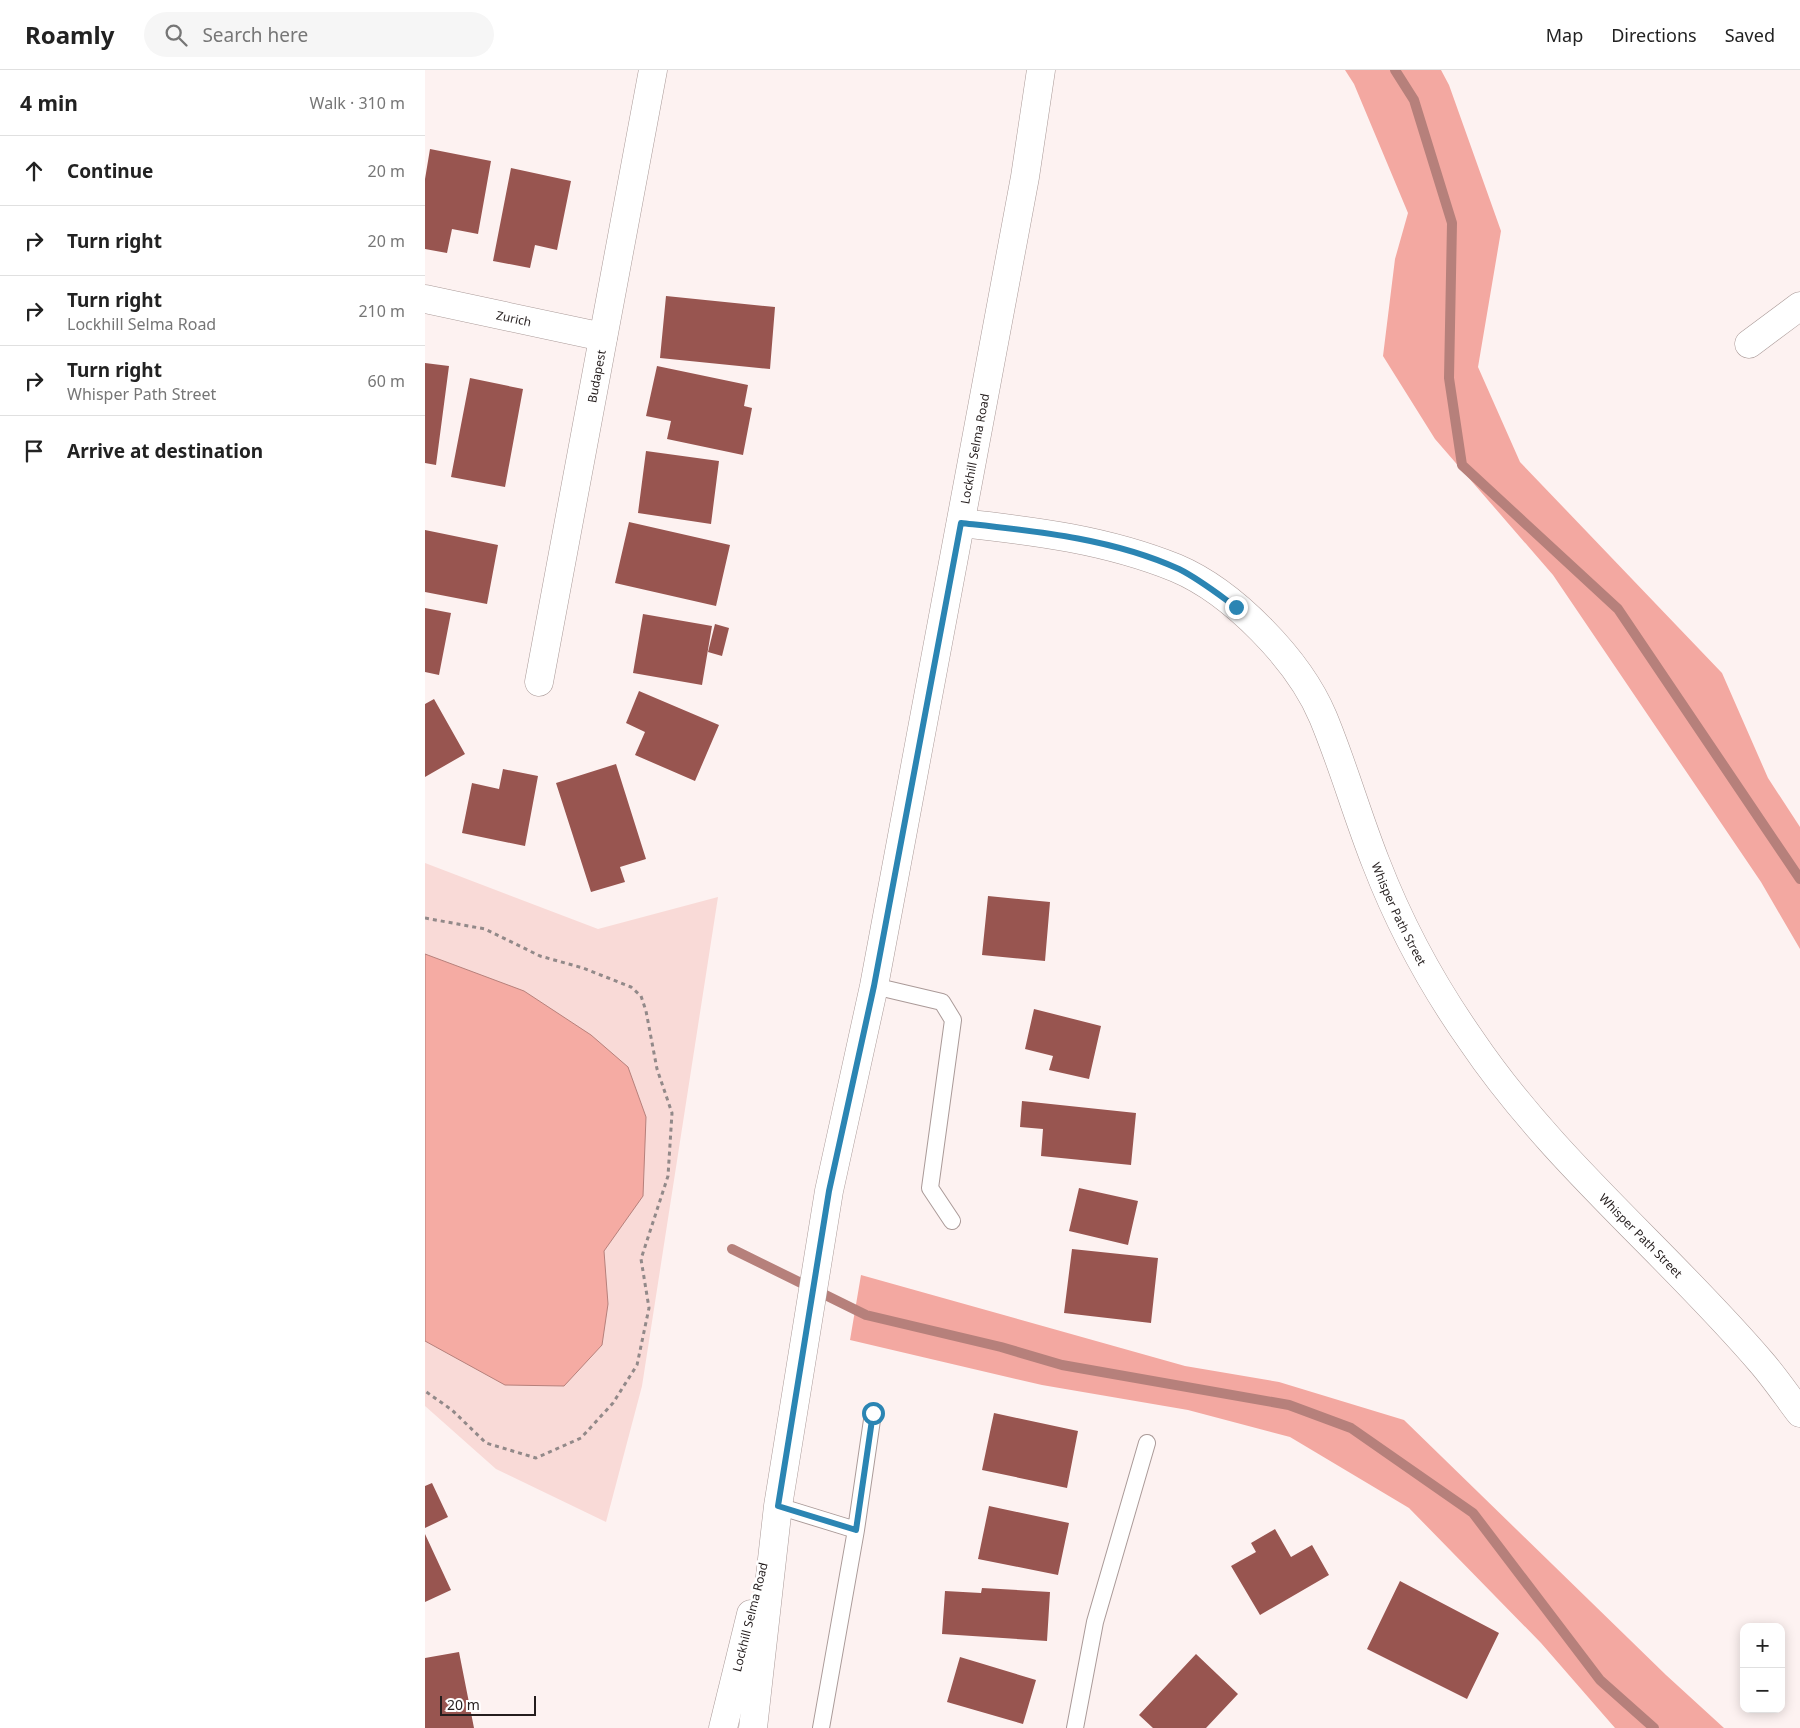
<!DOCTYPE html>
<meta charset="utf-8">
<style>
:root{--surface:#fff;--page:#f6f6f6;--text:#222;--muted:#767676;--line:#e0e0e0}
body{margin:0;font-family:"Noto Sans",sans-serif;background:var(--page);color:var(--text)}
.controls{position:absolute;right:15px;bottom:15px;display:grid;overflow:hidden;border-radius:10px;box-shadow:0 2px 12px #0003}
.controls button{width:45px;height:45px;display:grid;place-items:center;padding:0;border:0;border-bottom:1px solid var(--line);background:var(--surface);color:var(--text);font:25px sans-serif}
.scale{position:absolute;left:15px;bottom:12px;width:96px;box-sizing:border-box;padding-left:5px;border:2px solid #241d1d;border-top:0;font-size:14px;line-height:18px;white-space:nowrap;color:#241d1d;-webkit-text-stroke:4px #fff;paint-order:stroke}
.stop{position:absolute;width:15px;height:15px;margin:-11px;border:4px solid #2b85b3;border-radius:50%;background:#fff}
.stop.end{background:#2b85b3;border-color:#fff;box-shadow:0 1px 5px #0008}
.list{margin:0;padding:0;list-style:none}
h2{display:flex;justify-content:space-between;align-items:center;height:65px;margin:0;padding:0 20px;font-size:21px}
h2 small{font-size:16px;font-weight:400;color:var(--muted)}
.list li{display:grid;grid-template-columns:32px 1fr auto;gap:15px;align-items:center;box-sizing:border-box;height:70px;padding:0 20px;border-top:1px solid var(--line)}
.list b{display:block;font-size:19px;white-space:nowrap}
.list p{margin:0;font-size:16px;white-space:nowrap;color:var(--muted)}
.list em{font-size:16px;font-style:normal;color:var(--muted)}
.icon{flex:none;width:28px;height:28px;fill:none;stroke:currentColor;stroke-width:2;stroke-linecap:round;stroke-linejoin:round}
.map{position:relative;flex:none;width:1375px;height:1658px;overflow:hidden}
header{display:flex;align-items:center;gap:30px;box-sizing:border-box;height:70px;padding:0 25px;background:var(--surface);border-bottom:1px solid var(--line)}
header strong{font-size:24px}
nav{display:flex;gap:28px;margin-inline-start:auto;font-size:18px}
.search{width:350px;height:45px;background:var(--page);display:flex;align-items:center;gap:12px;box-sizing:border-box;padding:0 18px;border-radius:28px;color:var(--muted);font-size:19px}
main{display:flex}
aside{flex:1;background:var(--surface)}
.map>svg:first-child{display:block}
</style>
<header>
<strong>Roamly</strong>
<div class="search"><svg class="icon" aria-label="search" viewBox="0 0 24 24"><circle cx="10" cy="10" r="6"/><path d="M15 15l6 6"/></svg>Search here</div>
<nav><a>Map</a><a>Directions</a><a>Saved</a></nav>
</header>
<main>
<aside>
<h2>4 min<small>Walk · 310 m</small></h2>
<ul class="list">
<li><svg class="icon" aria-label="ahead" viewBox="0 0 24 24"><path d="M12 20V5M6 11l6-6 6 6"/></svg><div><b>Continue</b></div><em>20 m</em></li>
<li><svg class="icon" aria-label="right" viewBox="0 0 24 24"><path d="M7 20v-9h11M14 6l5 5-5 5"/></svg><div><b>Turn right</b></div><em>20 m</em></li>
<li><svg class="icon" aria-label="right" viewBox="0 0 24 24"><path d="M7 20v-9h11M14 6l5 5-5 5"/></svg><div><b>Turn right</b><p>Lockhill Selma Road</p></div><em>210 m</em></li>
<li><svg class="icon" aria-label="right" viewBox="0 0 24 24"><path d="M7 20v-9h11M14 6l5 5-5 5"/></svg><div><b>Turn right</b><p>Whisper Path Street</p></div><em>60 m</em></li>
<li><svg class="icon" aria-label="arrive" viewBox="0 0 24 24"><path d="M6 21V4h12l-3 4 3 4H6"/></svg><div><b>Arrive at destination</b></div></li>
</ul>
</aside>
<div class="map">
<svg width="1375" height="1658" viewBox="0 0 1375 1658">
<rect width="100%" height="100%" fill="#fdf2f1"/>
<path fill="#f9dad7" d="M0 793 173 859 293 827 217 1316 181 1452 71 1399 0 1336Z"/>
<path fill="#f3a8a1" d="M920 0H1016L1024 15 1076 161 1053 297 1095 392 1297 603 1343 708 1375 757V879L1336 812 1128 505 1010 369 958 286 970 189 983 143 929 14Z
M436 1205 760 1296 854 1312 979 1350 1241 1605 1299 1658H1190L1116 1573 984 1438 865 1367 763 1340 617 1315 425 1270Z"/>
<path fill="#f5aba3" stroke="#b6807b" d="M0 884 99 921 166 965 203 997 221 1047 218 1126 179 1181 183 1234 177 1275 139 1316 80 1315 0 1271Z"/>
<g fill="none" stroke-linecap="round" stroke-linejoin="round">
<path stroke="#b6807b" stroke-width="10" d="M970 0 989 30 1027 153 1024 308 1037 395 1193 539 1375 809
M307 1179 441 1245 576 1277 637 1295 864 1335 926 1358 1048 1443 1175 1610 1229 1658"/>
</g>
<path fill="#985550" d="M5 79 66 91 53 164 27 159 22 183 0 179V109Z
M86 98 146 111 132 180 110 175 105 198 68 191Z
M241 226 350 237 345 299 235 288Z
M0 293 24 296 11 395 0 393Z
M232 296 323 315 319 336 327 338 318 385 242 369 246 351 221 346Z
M45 308 98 319 80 417 26 407Z
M221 381 294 391 286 454 213 443Z
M204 452 305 475 291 536 190 513Z
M0 460 73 475 62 534 0 522Z
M0 538 26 543 14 605 0 602Z
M218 544 287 556 277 615 208 603Z
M290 554 304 558 297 586 283 582Z
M214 621 294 655 270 711 210 685 220 662 201 653Z
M9 629 40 684 0 707V634Z
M191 694 221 789 195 797 200 812 166 822 131 713Z
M78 699 113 706 100 776 37 763 47 713 74 719Z
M563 826 625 832 620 891 557 885Z
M609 939 676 956 664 1009 624 1000 628 986 600 979Z
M597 1031 711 1043 706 1095 616 1086 618 1059 595 1057Z
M654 1118 713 1131 703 1175 644 1161Z
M647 1179 733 1188 726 1253 639 1243Z
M569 1343 653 1361 642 1418 557 1400Z
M7 1413 23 1447 0 1458V1416Z
M564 1436 644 1453 633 1505 553 1489Z
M850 1459 866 1487 887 1475 904 1505 835 1545 806 1496 831 1482 826 1473Z
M0 1464 26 1520 0 1532Z
M975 1511 1074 1563 1042 1629 942 1579Z
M557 1518 625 1522 622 1571 517 1564 520 1521 556 1523Z
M34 1582 49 1658H0V1588Z
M771 1584 813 1624 781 1658H728L714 1645Z
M535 1587 611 1610 598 1654 522 1632Z"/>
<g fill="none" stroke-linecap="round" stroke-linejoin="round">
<g stroke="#aa9a98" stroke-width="18">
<path id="lane" d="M449 916 517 932 528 950 505 1118 527 1151
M353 1436 431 1460 396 1658
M431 1460 448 1343
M650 1658 670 1552 722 1373"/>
</g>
<g stroke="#aa9a98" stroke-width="29">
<g id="street">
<path id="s1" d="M0 229 178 267"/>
<path d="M1324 274 1375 236"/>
<path id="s2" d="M536 453C610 461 682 470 751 498 808 522 874 590 898 647 918 695 932 745 951 793 975 855 1008 916 1046 970 1127 1090 1242 1182 1336 1292 1350 1308 1362 1326 1375 1343"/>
<path id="s3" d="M114 612 228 0"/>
</g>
</g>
<g stroke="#aa9a98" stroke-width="29">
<g id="secondary">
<path d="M298 1658 326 1544"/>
<path id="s4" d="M328 1658 353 1436 404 1121 449 916 600 107 616 0"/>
</g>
</g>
<path stroke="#928989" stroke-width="3" stroke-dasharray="4 4" stroke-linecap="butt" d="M0 848 60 859 115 886 158 898 206 917 216 926 221 941 232 999 247 1043 243 1106 216 1189 224 1238 212 1295 188 1333 156 1368 111 1388 61 1373 27 1340 0 1321"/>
<use href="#lane" stroke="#fff" stroke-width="16"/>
<use href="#street" stroke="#fff" stroke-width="28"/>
<use href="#secondary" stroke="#fff" stroke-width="28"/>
</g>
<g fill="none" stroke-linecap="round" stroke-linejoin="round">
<path stroke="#2b85b3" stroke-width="6" d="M448 1343 431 1460 353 1436 404 1121 449 916 536 453C609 461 686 468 754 499 774 509 793 524 811 537"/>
</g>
<g text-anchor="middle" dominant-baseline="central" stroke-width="5" stroke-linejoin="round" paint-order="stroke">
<g font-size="12" fill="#241d1d" stroke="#fff">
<text stroke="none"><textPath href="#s1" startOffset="91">Zurich</textPath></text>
<text stroke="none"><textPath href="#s3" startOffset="311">Budapest</textPath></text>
<text stroke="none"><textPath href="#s4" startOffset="1299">Lockhill Selma Road</textPath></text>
<text stroke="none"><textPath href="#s2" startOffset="645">Whisper Path Street</textPath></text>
<text stroke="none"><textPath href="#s2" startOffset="1050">Whisper Path Street</textPath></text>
<text transform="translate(325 1547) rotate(-76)">Lockhill Selma Road</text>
</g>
</g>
</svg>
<div class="controls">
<button>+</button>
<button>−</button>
</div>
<div class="scale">20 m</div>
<div class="stop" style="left:448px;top:1343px"></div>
<div class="stop end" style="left:811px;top:537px"></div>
</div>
</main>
